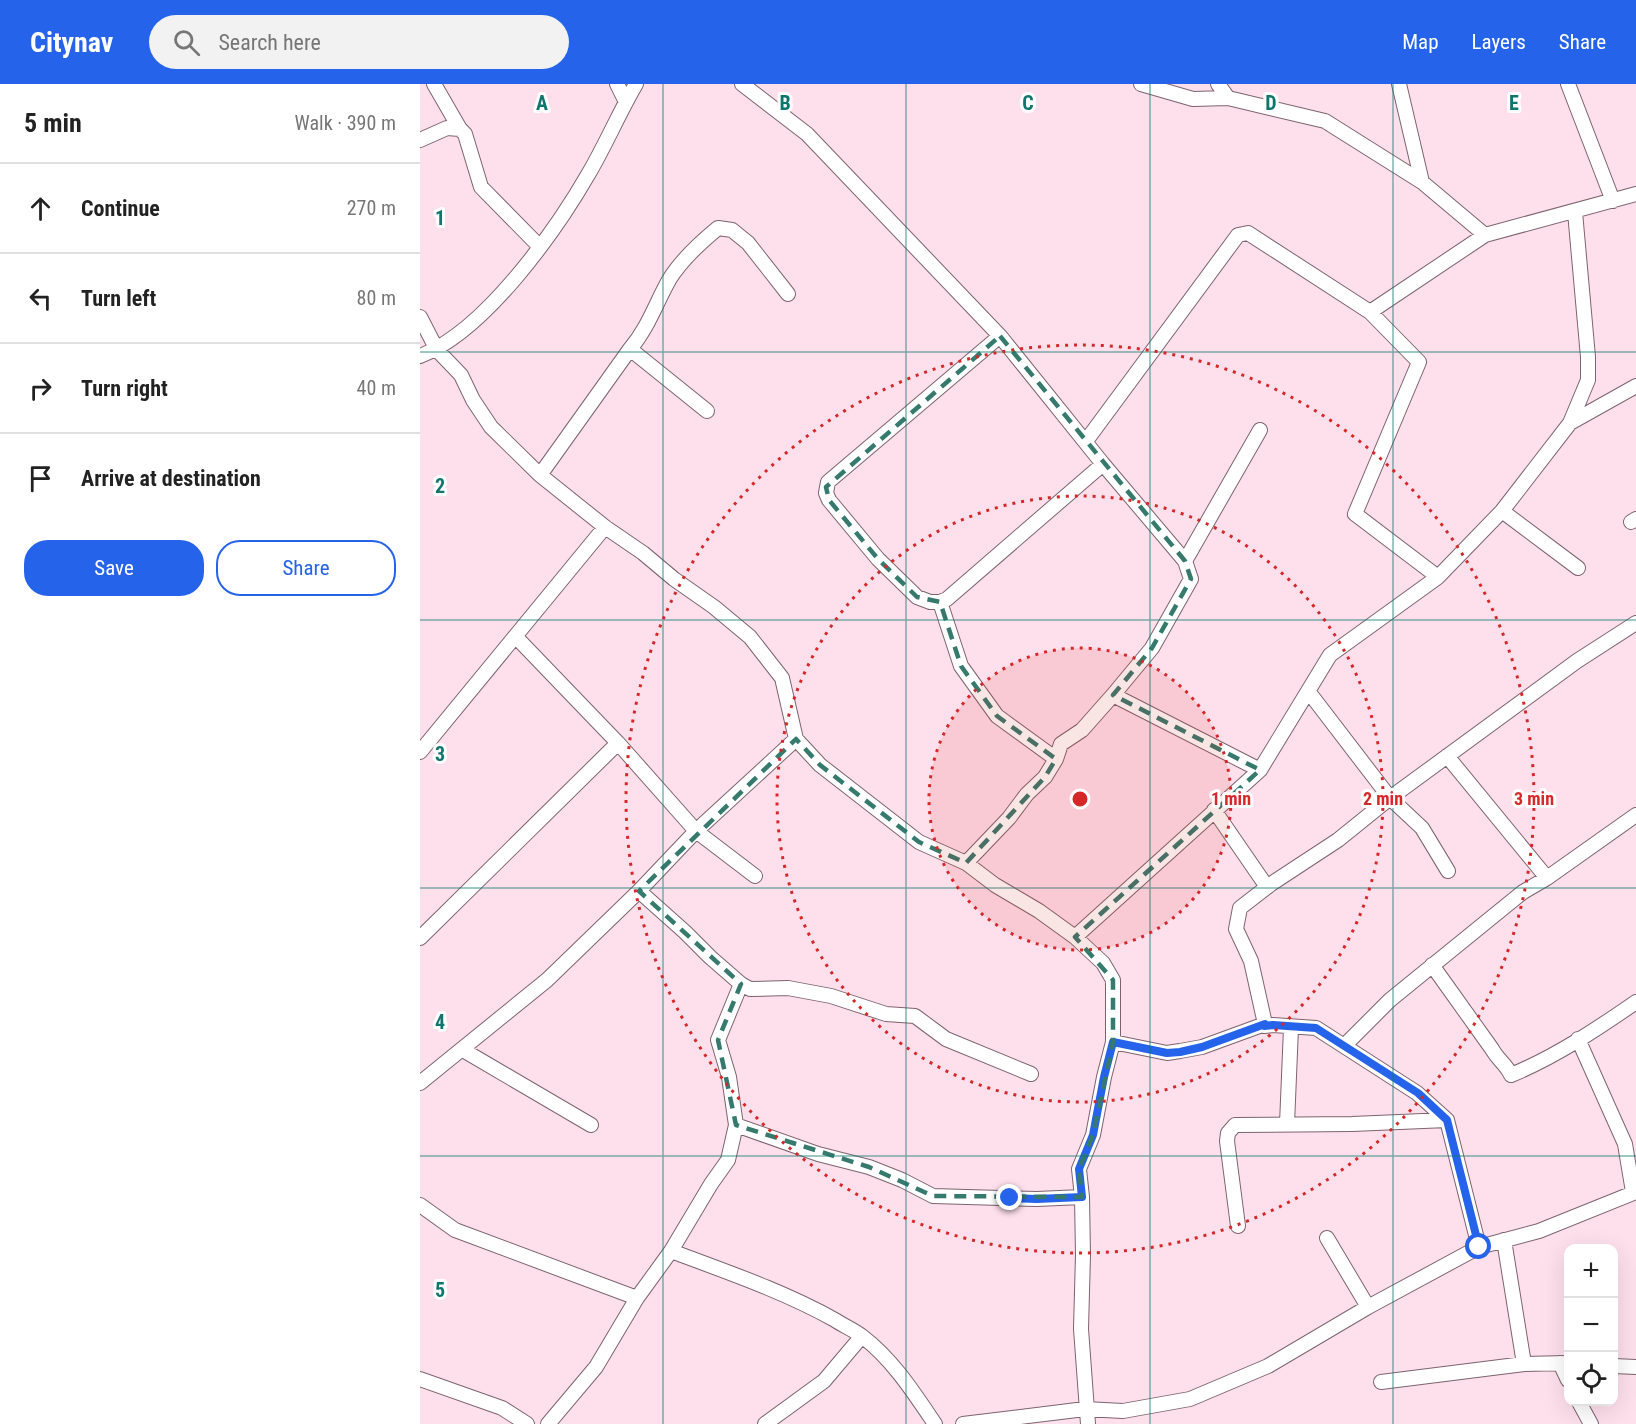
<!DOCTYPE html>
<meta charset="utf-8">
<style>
:root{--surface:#fff;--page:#f2f2f2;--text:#222;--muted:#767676;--line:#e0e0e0;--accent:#2563eb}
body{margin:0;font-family:"Roboto Condensed",sans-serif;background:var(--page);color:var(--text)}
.controls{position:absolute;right:18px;bottom:18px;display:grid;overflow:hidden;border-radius:12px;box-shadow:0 6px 24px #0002}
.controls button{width:54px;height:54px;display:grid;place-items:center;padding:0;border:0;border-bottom:2px solid var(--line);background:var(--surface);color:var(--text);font:30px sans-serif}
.stop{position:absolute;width:18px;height:18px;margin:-14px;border:4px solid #2563eb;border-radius:50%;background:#fff}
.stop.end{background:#2563eb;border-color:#fff;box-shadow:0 2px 6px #0008}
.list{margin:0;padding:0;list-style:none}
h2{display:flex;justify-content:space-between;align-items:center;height:78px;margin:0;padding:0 24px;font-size:26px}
h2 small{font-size:20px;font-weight:400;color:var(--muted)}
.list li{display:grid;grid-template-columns:39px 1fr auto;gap:18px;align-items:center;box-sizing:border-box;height:90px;padding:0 24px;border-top:2px solid var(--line)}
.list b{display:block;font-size:22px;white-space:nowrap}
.list em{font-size:20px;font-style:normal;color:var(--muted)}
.actions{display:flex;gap:12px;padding:18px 24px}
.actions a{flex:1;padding:14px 0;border:2px solid var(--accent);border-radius:24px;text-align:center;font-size:21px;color:var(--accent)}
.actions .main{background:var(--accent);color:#fff}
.icon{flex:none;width:33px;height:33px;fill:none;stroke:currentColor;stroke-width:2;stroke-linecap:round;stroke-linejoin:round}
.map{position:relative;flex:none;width:1216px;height:1340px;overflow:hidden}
header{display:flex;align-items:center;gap:36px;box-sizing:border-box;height:84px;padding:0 30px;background:var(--accent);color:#fff}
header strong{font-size:28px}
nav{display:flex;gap:33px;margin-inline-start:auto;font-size:21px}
.search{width:420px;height:54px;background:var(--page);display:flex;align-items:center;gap:15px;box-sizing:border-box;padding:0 21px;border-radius:33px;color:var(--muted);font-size:22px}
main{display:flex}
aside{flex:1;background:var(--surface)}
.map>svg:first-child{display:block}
</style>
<header>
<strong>Citynav</strong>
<div class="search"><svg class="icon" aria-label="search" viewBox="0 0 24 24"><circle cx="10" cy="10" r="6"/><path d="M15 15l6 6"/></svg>Search here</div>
<nav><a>Map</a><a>Layers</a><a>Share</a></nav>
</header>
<main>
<aside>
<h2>5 min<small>Walk · 390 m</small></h2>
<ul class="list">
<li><svg class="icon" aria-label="ahead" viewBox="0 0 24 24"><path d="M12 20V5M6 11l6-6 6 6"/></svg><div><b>Continue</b></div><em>270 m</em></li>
<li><svg class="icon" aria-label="left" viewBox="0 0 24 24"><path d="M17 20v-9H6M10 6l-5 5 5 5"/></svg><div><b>Turn left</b></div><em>80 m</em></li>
<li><svg class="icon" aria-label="right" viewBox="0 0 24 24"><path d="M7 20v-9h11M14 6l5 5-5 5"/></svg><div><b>Turn right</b></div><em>40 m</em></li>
<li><svg class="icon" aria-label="arrive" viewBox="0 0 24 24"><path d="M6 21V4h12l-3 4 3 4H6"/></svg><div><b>Arrive at destination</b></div></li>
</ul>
<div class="actions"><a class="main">Save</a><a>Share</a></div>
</aside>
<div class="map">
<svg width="1216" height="1340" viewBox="0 0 1216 1340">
<rect width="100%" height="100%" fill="#fee0ec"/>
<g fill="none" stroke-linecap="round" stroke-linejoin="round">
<g stroke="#7d636e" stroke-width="16">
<path id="minor" d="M14 0 40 45
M197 0 206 18
M322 0 387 50 580 252 683 380 765 477 771 495 732 564 693 611 662 646 641 660 636 675 625 693 607 710 589 734 546 779
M721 0 773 15 808 14 905 37 1002 98 1065 151 1216 110
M798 0 808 14
M979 0 1002 98
M1148 0 1193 117
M0 56 27 44 40 45 45 50 61 103 120 163
M950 228 999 278 935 430 1018 493
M0 233 17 266 41 291 53 316 71 343 120 391 185 443 223 469 254 495 294 523 330 553 362 594 376 655 400 681 499 758 546 779 575 801 619 827 655 853 683 879 693 896V958L684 993 673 1051 659 1085 662 1113 663 1171 661 1245 668 1340
M580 252 408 398 406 409 409 416 458 475 497 513 510 518H520L527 515 683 380
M210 265 287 327
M0 272C64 248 135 148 169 89 186 60 199 29 216 0
M1150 339 1216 302
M666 357 818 151 828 149 950 228 1065 151
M120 391 210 265C228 244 236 219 249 196 261 176 281 158 298 144L312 146 328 159 368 210
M1082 427 1158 484
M1211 438 1216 435
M765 477 840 346
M520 518 541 582 577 632 636 675
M96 553 198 659 276 747 335 792
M888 607 970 714 1002 744 1028 787
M693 611 840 686
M0 668 185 443
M1027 672 1127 794
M794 726 847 803
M219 807 265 848 290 873 321 900 330 905 368 904 411 912 466 930 495 932 526 955 611 990
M655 853 840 686 910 571 1018 493 1082 427 1150 339 1168 296V273L1155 128
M0 854 198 659
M1012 881 1072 965C1078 976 1086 980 1091 991 1135 973 1177 945 1216 918
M845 940 831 877 816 845 820 824 851 800 918 756 970 714 1157 577 1216 539
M1158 955 1205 1060 1213 1108
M693 958 747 969 760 967 782 963 845 940 844 942 853 941 896 944 997 1009 1027 1036 1059 1163
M924 962 970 916 1103 808 1127 794 1216 731
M43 966 171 1041
M0 999 127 896 219 807 276 747 376 655
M867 1040 871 944
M316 1041 398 1070 449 1083 482 1096 513 1112 617 1115 662 1113
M0 1121 35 1146 217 1214
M818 1142 807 1057 808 1049 815 1041 932 1040 1027 1036
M907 1154 948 1223
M1084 1156 1104 1280
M251 1167C307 1188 363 1207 415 1236 424 1242 434 1246 443 1253 473 1276 494 1309 515 1340
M1140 1279 1148 1296
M1194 1282 1216 1283
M0 1295 82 1324 107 1340
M961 1298 1104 1280 1148 1279
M1159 1318 1171 1340
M128 1340 176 1283 217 1214 251 1167 291 1100 308 1076 316 1041 309 993 298 956 321 900
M345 1340 404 1297 442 1252
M543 1340 665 1325 703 1327 770 1315 848 1282 948 1223 1059 1163 1119 1147 1216 1108"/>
</g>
<use href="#minor" stroke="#fff" stroke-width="14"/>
</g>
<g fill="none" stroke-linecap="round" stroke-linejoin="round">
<path stroke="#2563eb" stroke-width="8" d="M590 1114 617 1115 662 1113 659 1085 673 1051 684 993 693 958 747 969 760 968 782 963 845 940 844 942 853 941 896 944 998 1009 1027 1036 1059 1163"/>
</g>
<path fill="none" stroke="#367a6d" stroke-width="4.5" stroke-dasharray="12 8" stroke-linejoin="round" d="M580 252 765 477 771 495 732 564 693 611 840 686 655 853 693 896V958L673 1051 659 1085 662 1113 513 1112 449 1083 316 1041 298 956 321 900 219 807 376 655 400 681 499 758 546 779 625 693 636 675 577 632 541 582 520 518 497 513 458 475 409 416 406 403Z"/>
<path fill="none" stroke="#0f766e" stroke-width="1.5" stroke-opacity="0.55" d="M243 0V1340M486 0V1340M730 0V1340M973 0V1340M0 268H1216M0 536H1216M0 804H1216M0 1072H1216"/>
<circle cx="660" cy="715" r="151" fill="#d62828" fill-opacity=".12"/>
<g fill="none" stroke="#d62828" stroke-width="3" stroke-dasharray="3 6">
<circle cx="660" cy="715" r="151"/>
<circle cx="660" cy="715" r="303"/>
<circle cx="660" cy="715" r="454"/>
</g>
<g font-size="20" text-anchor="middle" font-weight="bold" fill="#0f766e" stroke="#fff" stroke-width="6" stroke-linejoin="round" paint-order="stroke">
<text x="122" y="26">A</text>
<text x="365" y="26">B</text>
<text x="608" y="26">C</text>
<text x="851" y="26">D</text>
<text x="1094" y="26">E</text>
<text x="20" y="141">1</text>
<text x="20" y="409">2</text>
<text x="20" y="677">3</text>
<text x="20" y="945">4</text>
<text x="20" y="1213">5</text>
</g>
<circle cx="660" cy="715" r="9" fill="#d62828" stroke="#fff" stroke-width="3"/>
<g font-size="18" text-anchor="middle" font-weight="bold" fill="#d62828" stroke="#fff" stroke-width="6" stroke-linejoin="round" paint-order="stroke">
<text x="811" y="721">1 min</text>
<text x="963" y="721">2 min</text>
<text x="1114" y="721">3 min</text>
</g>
</svg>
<div class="controls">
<button>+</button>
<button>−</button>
<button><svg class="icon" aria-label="locate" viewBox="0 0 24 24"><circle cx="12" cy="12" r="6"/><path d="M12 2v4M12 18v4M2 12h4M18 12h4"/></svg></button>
</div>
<div class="stop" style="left:1059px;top:1163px"></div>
<div class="stop end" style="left:590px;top:1114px"></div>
</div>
</main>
